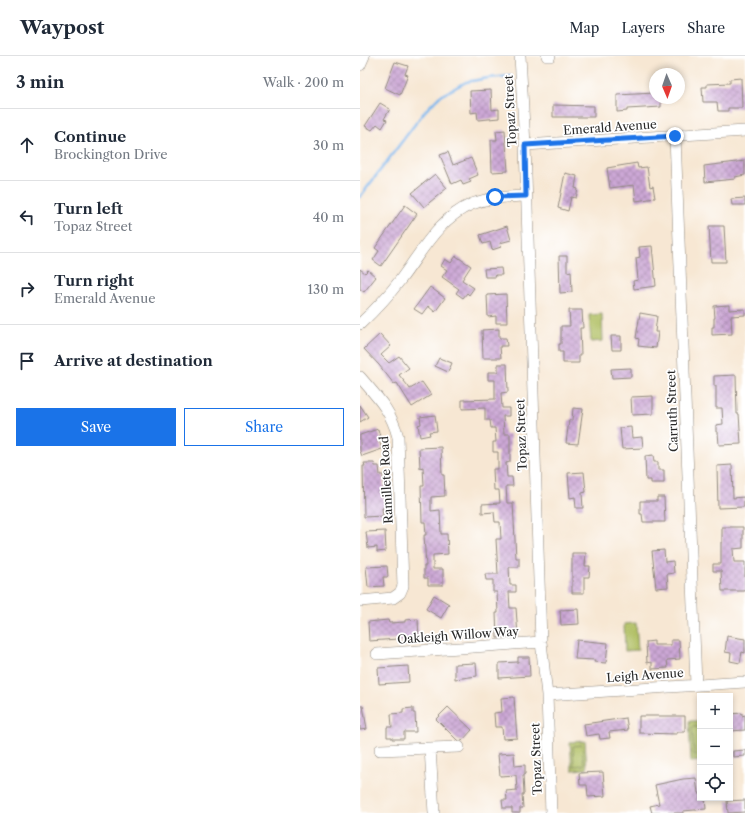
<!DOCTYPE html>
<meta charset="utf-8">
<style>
:root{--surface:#fff;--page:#f6f6f7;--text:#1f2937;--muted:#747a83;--line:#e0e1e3;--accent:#1a73e8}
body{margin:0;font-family:"Libre Caslon Text",serif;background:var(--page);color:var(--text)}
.controls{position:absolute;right:12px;bottom:12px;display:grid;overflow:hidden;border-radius:0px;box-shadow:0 2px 6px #0003}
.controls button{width:36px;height:36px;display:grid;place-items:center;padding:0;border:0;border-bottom:1px solid var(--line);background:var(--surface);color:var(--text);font:20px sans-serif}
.compass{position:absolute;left:289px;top:12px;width:36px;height:36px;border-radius:50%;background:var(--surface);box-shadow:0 2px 6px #0003;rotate:178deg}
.stop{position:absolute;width:12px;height:12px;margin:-9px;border:3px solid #1a73e8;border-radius:50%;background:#fff}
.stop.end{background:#1a73e8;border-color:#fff;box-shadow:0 1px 4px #0008}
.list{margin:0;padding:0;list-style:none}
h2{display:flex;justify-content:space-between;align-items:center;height:52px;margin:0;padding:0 16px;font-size:17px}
h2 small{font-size:13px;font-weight:400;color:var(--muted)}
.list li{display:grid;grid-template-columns:26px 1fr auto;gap:12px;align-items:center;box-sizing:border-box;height:72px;padding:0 16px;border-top:1px solid var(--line)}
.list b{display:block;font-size:15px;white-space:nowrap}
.list p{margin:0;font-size:13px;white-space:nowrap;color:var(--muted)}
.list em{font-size:13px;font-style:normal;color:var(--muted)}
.actions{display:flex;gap:8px;padding:12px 16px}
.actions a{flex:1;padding:9px 0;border:1px solid var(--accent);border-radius:0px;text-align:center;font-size:14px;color:var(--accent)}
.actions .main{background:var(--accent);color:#fff}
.icon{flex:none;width:22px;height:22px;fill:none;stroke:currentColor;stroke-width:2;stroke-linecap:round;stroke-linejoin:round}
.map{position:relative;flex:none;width:385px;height:757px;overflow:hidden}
header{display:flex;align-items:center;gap:24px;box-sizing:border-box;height:56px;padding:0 20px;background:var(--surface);border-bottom:1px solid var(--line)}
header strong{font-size:19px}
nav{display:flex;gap:22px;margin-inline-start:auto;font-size:14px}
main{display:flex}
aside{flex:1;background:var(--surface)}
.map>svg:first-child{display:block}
</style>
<header>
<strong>Waypost</strong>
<nav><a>Map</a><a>Layers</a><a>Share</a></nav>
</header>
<main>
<aside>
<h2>3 min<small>Walk · 200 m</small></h2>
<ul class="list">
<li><svg class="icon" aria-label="ahead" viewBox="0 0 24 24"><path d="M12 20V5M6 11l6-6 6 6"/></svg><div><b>Continue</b><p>Brockington Drive</p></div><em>30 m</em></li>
<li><svg class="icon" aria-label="left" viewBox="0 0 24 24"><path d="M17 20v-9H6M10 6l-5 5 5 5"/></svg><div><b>Turn left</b><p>Topaz Street</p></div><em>40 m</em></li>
<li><svg class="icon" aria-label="right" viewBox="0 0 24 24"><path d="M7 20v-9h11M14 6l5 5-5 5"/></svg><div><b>Turn right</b><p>Emerald Avenue</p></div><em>130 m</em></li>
<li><svg class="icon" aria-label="arrive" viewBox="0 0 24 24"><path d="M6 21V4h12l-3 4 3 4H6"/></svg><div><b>Arrive at destination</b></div></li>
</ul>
<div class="actions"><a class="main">Save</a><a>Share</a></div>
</aside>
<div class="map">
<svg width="385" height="757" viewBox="0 0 385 757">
<defs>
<pattern id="green-dots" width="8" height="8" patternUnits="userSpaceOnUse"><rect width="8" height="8" fill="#aebd5f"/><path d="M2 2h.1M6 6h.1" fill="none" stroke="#8e9a4f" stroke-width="1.8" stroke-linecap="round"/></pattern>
<pattern id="building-cross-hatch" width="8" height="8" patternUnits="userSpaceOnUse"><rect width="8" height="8" fill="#cca7d5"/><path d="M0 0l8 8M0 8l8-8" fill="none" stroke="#a688ad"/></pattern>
</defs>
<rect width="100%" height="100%" fill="#fff"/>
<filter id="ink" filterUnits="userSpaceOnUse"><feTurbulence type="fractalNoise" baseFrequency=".025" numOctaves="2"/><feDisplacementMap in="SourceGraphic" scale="8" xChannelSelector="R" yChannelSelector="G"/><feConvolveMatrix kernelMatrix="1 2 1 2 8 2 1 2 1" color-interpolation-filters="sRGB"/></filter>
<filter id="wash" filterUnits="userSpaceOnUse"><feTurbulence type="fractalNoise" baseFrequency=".012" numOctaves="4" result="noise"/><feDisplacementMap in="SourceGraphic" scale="16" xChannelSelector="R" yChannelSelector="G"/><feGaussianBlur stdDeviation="0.9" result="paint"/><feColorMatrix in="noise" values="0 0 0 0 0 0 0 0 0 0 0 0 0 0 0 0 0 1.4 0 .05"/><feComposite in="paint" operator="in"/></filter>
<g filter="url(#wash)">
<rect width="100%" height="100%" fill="#f7e7d3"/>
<path fill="url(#green-dots)" stroke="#6c7445" d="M329 665H340V705L331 706Z
M225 685 227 713 212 714 210 686Z"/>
<path fill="#aebd5f" stroke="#6c7445" d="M242 258 243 285 231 286 229 259Z
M276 567 278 594 265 595 264 568Z
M332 671H340V698L334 699Z
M222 689 224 709 214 710 213 690Z"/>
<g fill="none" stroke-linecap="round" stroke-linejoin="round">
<path stroke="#7db7ee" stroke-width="2.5" d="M0 141 65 55 80 40 106 26 128 22 151 20"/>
</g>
<g id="blocks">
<path fill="url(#building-cross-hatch)" d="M35 6 48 10 45 18 48 19 40 39 25 32Z
M381 22 382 52H368V55H358L357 46H343L342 31H347V28L370 27V23Z
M131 34 132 54 139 53V62L118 64 117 56 111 57 110 35Z
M295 37V42H301V51L267 53V55L257 56V39Z
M20 47 30 53 24 63 27 64 22 72 17 68 12 74 5 70Z
M193 49 234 50V61H193Z
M145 74 148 115 132 116 131 84H137L136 75Z
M88 96 93 109 111 102 118 119 109 123 111 126 103 129 101 124 92 128 80 99Z
M385 105V119L375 121V123L345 126 344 110Z
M277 107 278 112 287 111 290 131 293 130 295 142 276 145 274 129 250 132 247 112Z
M205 117 217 120 215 132 218 133 216 142 211 141 208 155 198 152Z
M75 118 87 132 64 151 52 137Z
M385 142V149H372L371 143Z
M45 149 57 158 21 210 13 204 19 195 15 192Z
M147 170 151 184 140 187 141 191 132 194 130 186 123 188 120 179Z
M349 170H364L366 206H351Z
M292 190 296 230 274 233 273 225 278 224 276 202 280 201 279 191Z
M96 200 111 210 102 224 114 232 109 239 107 237 103 242 96 237 99 233 82 221 87 214 81 210 85 203 91 207Z
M199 200H207V216L211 215 212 236 200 237Z
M141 212 142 219H135L136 221H125L124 213Z
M0 213 5 217 8 214 16 221 4 236 0 233Z
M70 231 85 242 75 256 68 250 62 258 54 253Z
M146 238 147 267H136V260L128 261 127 239Z
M369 249V254L385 253V259L371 260 372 278 352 279V271H354V262H355L354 250Z
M209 254H222L223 272H220L221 299H219V307H203V296H199V288H201V270H210Z
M280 257 297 260 295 276H298L296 292 278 290 279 283 276 282Z
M139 273V282H146L147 290H140L141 302H123L122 274Z
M20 278 31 290 21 299 29 307 39 300 49 312 39 319 48 330 50 333 62 326 71 339 52 351 37 327 34 328 19 309 4 293Z
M251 280H261V294H252Z
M79 302 92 307 88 316 75 310Z
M138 308H147L148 336 141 337 142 352H149V360H143L144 378H150V406L146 407 147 421H152L153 430H146L147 447H153L156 502H159V511H149L150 529H156V536H149L150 552H156L158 580 137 582 136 557H138L137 536H133V524H126L125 518H138L136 483H141L140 466H135L134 456 122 457V448L140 447 139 434H134L133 413H138V396H133V386H136L135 372H131L130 364H125V352L102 353V344L135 343V324H128V316H138Z
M271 312V321L252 322 251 313Z
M376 319 377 358H379L381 388 359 389 358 376H356V369L363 368 362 352H356V330H354V320Z
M293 340V358L272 359 271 341Z
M0 349 8 361 0 366Z
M213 352 223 353 218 388 206 387 209 364H212Z
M75 359 77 375 69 376 70 379 60 381 58 369 61 368 60 361Z
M271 371 272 382 282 381 283 392 262 393 260 372Z
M18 373 21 384H19L22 393 2 400 0 395V379Z
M81 391 82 419H84L85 440 71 441V455L80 454 81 478H87L88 498 73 499V513H83V529H68V522H64V510H66L64 479H66L65 466H62L61 430H64L63 411 60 412 59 392Z
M293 399 294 406H298V414H304V427H291V424H286L285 400Z
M4 407H14L15 410H19L20 419H23L25 452H22L23 460 4 461 3 410H5Z
M372 409 373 442 384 441V451L358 452 357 410Z
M224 416 226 436 222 437 223 452H216L215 441 210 442 208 417Z
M297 441H304L305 466H283L282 458H280V445H297Z
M362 471H383V492L373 493 374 506H385V535H362L361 515H353V508H361V486H362Z
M25 475 26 495 17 496V491L8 492 6 476Z
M304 494 305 506 313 505 314 517 307 518 308 531 296 532 292 495Z
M212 497H226L225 510H230L229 521H224V537H212Z
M27 510 28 521H23L24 530 8 531 6 511Z
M74 539 89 548 81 562 66 553Z
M218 553 219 568 201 569 200 554Z
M58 563 59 585 38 586V583L9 585 8 566 28 564 29 567 45 566V564Z
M367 580 385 583V597L382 596 380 607 370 605 371 597 365 596Z
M217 584 248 587 246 607 234 606 235 604 215 603Z
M311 584H319L320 603 307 604 308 612 292 613V606L287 607 286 586 294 585V589H311Z
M158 601H169L170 620 139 622V607L158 606Z
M116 607 117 620 95 623V608Z
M48 610 49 626 19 628 18 612Z
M154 641 157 682 143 683 142 671H135L134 657 142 656 141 642Z
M0 650H3L7 673 0 674Z
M88 651 112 674 102 685 97 684 76 663Z
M53 652V657H55L56 676H44V683H32V681H27V671H32L31 658 43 657V653Z
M382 657V660L385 659V674L370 675V658Z
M279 660H325V676H317V678L279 677Z
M266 662 268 674 249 676 250 682 240 683 239 678 226 680 224 668Z
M385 694V700L373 701V695Z
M154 697 155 710 165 709V718L163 719 164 738H162L163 752H160V757H152V752H143L142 744H147L146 735 157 734 156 719 140 720 138 698Z
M243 716 245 740 228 741 227 729H220L219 717Z
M336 722 338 737H340V742H345L346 753 323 755V757H292L290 750 299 748 295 729 323 723Z
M385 744V756L368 757 367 745Z"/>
</g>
</g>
<g filter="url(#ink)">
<use href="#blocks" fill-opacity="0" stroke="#91897f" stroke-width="1"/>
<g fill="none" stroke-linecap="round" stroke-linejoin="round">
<g stroke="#91897f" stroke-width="12">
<path id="minor" d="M160 0 165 89 181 586 187 639 191 757
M187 0H190
M0 9 4 0
M315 80 336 629
M165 89 385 75
M0 268C15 254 29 239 41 223 62 195 79 162 112 148 130 141 148 141 166 140
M0 321C17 341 31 354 38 381L43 530 40 537 33 542 0 545
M17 598 181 586
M187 639 385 626
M70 692 99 691
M20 694 70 692 74 757"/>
</g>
<use href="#minor" stroke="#fff" stroke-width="11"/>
</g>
</g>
<g fill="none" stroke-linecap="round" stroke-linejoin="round" filter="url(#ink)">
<path stroke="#1a73e8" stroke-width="5" d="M135 141 166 140 165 89 315 80"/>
</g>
<g text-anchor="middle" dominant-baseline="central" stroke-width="3.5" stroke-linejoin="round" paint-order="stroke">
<g font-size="12" fill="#2b2b2b" stroke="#fff">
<text transform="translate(150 55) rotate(-93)">Topaz Street</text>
<text transform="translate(250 71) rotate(-4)">Emerald Avenue</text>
<text transform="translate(312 355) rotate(-92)">Carruth Street</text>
<text transform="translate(161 379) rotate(-92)">Topaz Street</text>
<text transform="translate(26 424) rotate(-93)">Ramillete Road</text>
<text transform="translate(98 579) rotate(-4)">Oakleigh Willow Way</text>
<text transform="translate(285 619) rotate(-4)">Leigh Avenue</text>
<text transform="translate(176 703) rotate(-92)">Topaz Street</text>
</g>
</g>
</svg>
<div class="controls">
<button>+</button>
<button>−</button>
<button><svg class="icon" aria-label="locate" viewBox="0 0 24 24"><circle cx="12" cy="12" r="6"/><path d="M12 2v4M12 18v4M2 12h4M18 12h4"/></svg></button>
</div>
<svg class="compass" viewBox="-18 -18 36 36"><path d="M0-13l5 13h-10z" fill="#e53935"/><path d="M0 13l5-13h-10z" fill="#747a83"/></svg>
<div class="stop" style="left:135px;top:141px"></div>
<div class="stop end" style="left:315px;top:80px"></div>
</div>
</main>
